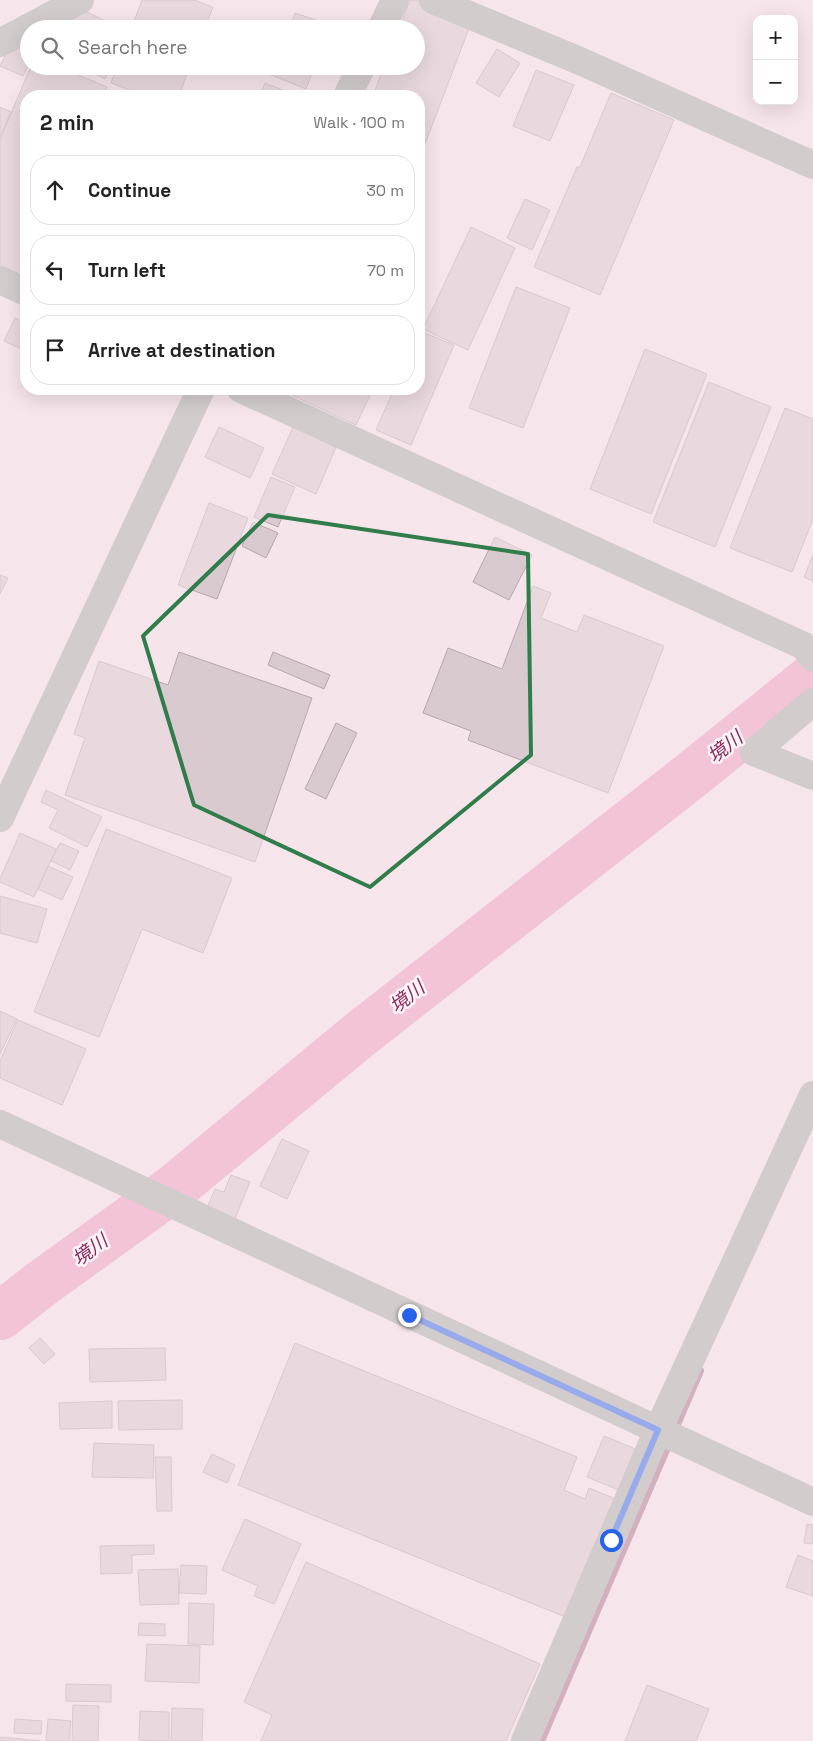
<!DOCTYPE html>
<meta charset="utf-8">
<style>
:root{--surface:#fff;--page:#f6f6f6;--text:#222;--muted:#767676;--line:#e0e0e0}
body{margin:0;font-family:"Space Grotesk","Noto Sans JP",sans-serif;background:var(--page);color:var(--text)}
.controls{position:absolute;right:15px;top:15px;display:grid;overflow:hidden;border-radius:10px;box-shadow:0 5px 20px #0002}
.controls button{width:45px;height:45px;display:grid;place-items:center;padding:0;border:0;border-bottom:1px solid var(--line);background:var(--surface);color:var(--text);font:25px sans-serif}
.stop{position:absolute;width:15px;height:15px;margin:-11px;border:4px solid #2563eb;border-radius:50%;background:#fff}
.stop.end{background:#2563eb;border-color:#fff;box-shadow:0 1px 5px #0008}
.list{margin:0;padding:0;list-style:none}
h2{display:flex;justify-content:space-between;align-items:center;height:65px;margin:0;padding:0 20px;font-size:21px}
h2 small{font-size:16px;font-weight:400;color:var(--muted)}
.list li{display:grid;grid-template-columns:32px 1fr auto;gap:15px;align-items:center;box-sizing:border-box;height:70px;margin:0 10px 10px;padding:0 10px;border:1px solid var(--line);border-radius:20px}
.list b{display:block;font-size:19px;white-space:nowrap}
.list em{font-size:16px;font-style:normal;color:var(--muted)}
.icon{flex:none;width:28px;height:28px;fill:none;stroke:currentColor;stroke-width:2;stroke-linecap:round;stroke-linejoin:round}
.map{position:relative;flex:none;width:813px;height:1741px;overflow:hidden}
.search{position:absolute;background:var(--surface);box-shadow:0 5px 20px #0002;left:20px;top:20px;width:405px;height:55px;display:flex;align-items:center;gap:12px;box-sizing:border-box;padding:0 18px;border-radius:28px;color:var(--muted);font-size:19px}
.panel{position:absolute;background:var(--surface);box-shadow:0 5px 20px #0002;left:20px;top:90px;width:405px;height:305px;border-radius:20px}
.map>svg:first-child{display:block}
</style>
<div class="map">
<svg width="813" height="1741" viewBox="0 0 813 1741">
<rect width="100%" height="100%" fill="#f5e5eb"/>
<g fill="none" stroke-linecap="round" stroke-linejoin="round">
<path stroke="#ac6e89" stroke-width="8" d="M541 1741 700 1371"/>
<path stroke="#ef99be" stroke-width="48" d="M0 1316 41 1284 173 1189 358 1036 694 773 813 677"/>
</g>
<path fill="#d9cad0" stroke="#b7a7ad" d="M142 0H194L213 7 204 29H131Z
M410 0H425L473 18 420 157 419 156V96H373L384 66H416V29H399Z
M72 5 122 29H61Z
M295 13 337 27 336 29H289Z
M13 40 29 47V64L23 76 0 66Z
M497 49 520 63 499 97 476 83Z
M31 66H56L107 87 103 96H26V277L0 266V140Z
M78 66H111L105 79Z
M117 66H190L179 96H145L111 83Z
M272 66H315L306 89 269 74Z
M536 70 574 85 550 141 513 126Z
M265 83 298 96H260Z
M611 93 674 120 600 295 534 267 577 167H580Z
M0 107 11 112 0 137Z
M525 199 550 210 532 250 507 238Z
M471 227 515 248 468 350 423 329Z
M516 287 570 308 523 428 469 408Z
M15 318 26 324V351L4 341Z
M420 331 454 345 411 445 376 430 394 389H419Z
M645 349 707 374 651 514 590 489Z
M709 382 771 407 715 547 653 522Z
M284 389H368L372 391 356 425 283 391Z
M785 408 813 419V519L792 572 730 548Z
M294 425 337 445 316 494 272 474Z
M219 427 264 448 250 478 205 457Z
M271 477 295 487 278 527 254 517Z
M209 503 248 518 217 599 178 585Z
M253 522 278 533 266 558 242 546Z
M495 537 532 555 509 600 473 582Z
M813 555V581L804 577Z
M0 575 8 578 0 594Z
M533 586 551 593 541 618 577 632 584 615 664 646 608 793 468 740 471 731 423 713 448 648 502 669Z
M179 652 312 698 255 862 65 795 85 738 74 734 99 661 168 685Z
M273 652 330 675 324 689 268 665Z
M336 723 357 733 326 799 305 789Z
M46 790 102 817 87 847 49 828 58 810 41 802Z
M106 829 232 878 203 953 142 929 99 1037 34 1012Z
M20 833 56 849 34 897 0 882V879Z
M60 843 79 851 70 870 51 861Z
M48 866 73 877 62 900 38 889Z
M0 896 47 909 37 943 0 933Z
M0 1011 17 1019 0 1054Z
M18 1020 86 1049 62 1105 0 1078V1061Z
M282 1139 309 1151 287 1199 260 1186Z
M231 1175 250 1182 234 1221 206 1210 215 1189 224 1192Z
M40 1338 55 1354 44 1364 29 1348Z
M295 1343 577 1457 564 1490 585 1499 589 1488 616 1499 568 1618 238 1485Z
M165 1348 166 1380 90 1382 89 1349Z
M182 1400V1429L119 1430 118 1401Z
M112 1401V1428L60 1429 59 1403Z
M604 1436 643 1452 626 1493 587 1477Z
M94 1443 154 1445 153 1478 92 1477Z
M212 1454 235 1465 227 1483 203 1472Z
M155 1457H171L172 1511H157Z
M245 1519 301 1544 274 1604 254 1596 258 1586 222 1570Z
M807 1524 813 1525V1544L804 1543Z
M154 1545V1554L132 1555V1573L101 1574 100 1546Z
M798 1555 813 1561V1596L786 1587Z
M306 1562 540 1664 506 1741H261L272 1715 244 1702Z
M181 1565 207 1566 206 1594 179 1593Z
M178 1569 179 1604 140 1605 138 1570Z
M189 1603 214 1604 213 1645 188 1644Z
M139 1623 165 1624V1636L138 1635Z
M147 1644 200 1646 199 1683 145 1681Z
M66 1684 111 1685V1702L66 1701Z
M647 1685 709 1709 696 1741H625Z
M73 1705 99 1706 98 1741H72Z
M172 1708 203 1709 202 1741H171Z
M140 1711 169 1712V1741L139 1740Z
M15 1719 42 1721 41 1734 14 1733Z
M48 1719 71 1721 69 1741H46Z
M1 1737 41 1741H1Z"/>
<g fill="none" stroke-linecap="round" stroke-linejoin="round">
<path stroke="#a7ada8" stroke-width="28" d="M433 0 580 61 813 165
M381 29 395 0
M0 43 80 0
M347 96 362 66
M0 280 26 292
M241 389 804 646 813 658
M813 702 754 752 813 776
M0 818 201 389
M0 1124 813 1502
M525 1741 658 1430 813 1095"/>
</g>
<g fill="none" stroke-linecap="round" stroke-linejoin="round">
<path stroke="#2563eb" stroke-width="6" d="M409 1315 658 1430 611 1540"/>
</g>
<path d="M0 0H813V1741H0ZM268 515 528 554 531 755 370 887 194 805 143 636Z" fill="#f5e5eb" fill-opacity=".55" fill-rule="evenodd"/>
<path fill="none" stroke="#307c4a" stroke-width="4" stroke-linejoin="round" d="M268 515 528 554 531 755 370 887 194 805 143 636Z"/>
<g text-anchor="middle" dominant-baseline="central" stroke-width="5" stroke-linejoin="round" paint-order="stroke">
<g font-size="19" font-style="italic" fill="#882659" stroke="#fef4f8">
<text transform="translate(725 747) rotate(-38)">境川</text>
<text transform="translate(407 997) rotate(-38)">境川</text>
<text transform="translate(90 1250) rotate(-36)">境川</text>
</g>
</g>
</svg>
<div class="controls">
<button>+</button>
<button>−</button>
</div>
<div class="stop" style="left:611px;top:1540px"></div>
<div class="stop end" style="left:409px;top:1315px"></div>
<div class="search"><svg class="icon" aria-label="search" viewBox="0 0 24 24"><circle cx="10" cy="10" r="6"/><path d="M15 15l6 6"/></svg>Search here</div>
<section class="panel">
<h2>2 min<small>Walk · 100 m</small></h2>
<ul class="list">
<li><svg class="icon" aria-label="ahead" viewBox="0 0 24 24"><path d="M12 20V5M6 11l6-6 6 6"/></svg><div><b>Continue</b></div><em>30 m</em></li>
<li><svg class="icon" aria-label="left" viewBox="0 0 24 24"><path d="M17 20v-9H6M10 6l-5 5 5 5"/></svg><div><b>Turn left</b></div><em>70 m</em></li>
<li><svg class="icon" aria-label="arrive" viewBox="0 0 24 24"><path d="M6 21V4h12l-3 4 3 4H6"/></svg><div><b>Arrive at destination</b></div></li>
</ul>
</section>
</div>
